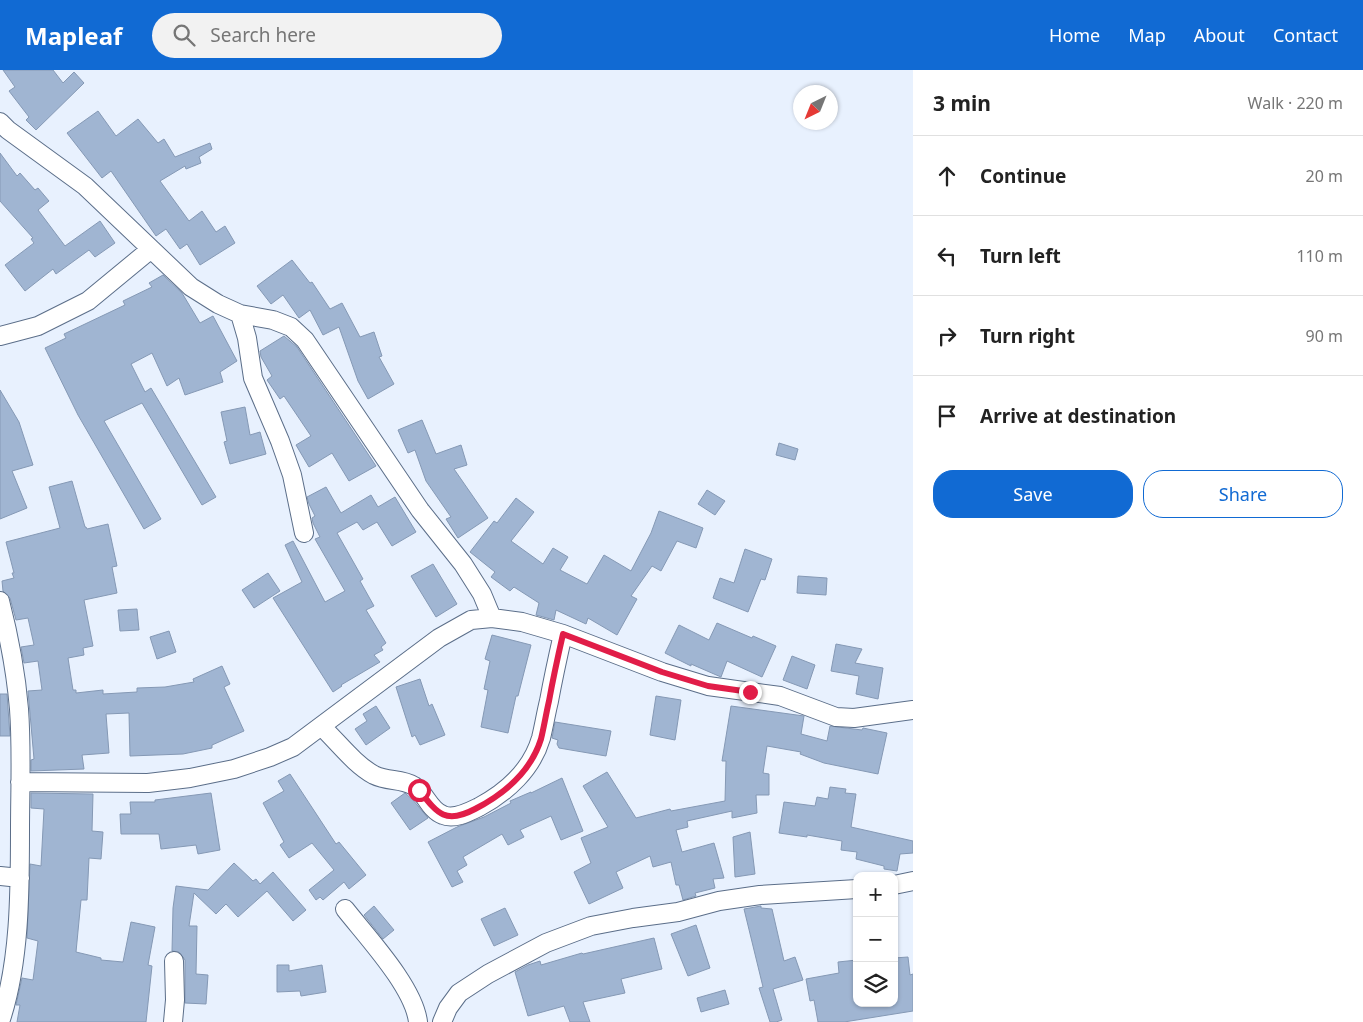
<!DOCTYPE html>
<meta charset="utf-8">
<style>
:root{--surface:#fff;--page:#f2f2f2;--text:#222;--muted:#767676;--line:#e0e0e0;--accent:#116ad3}
body{margin:0;font-family:"Noto Sans",sans-serif;background:var(--page);color:var(--text)}
.controls{position:absolute;right:15px;bottom:15px;display:grid;overflow:hidden;border-radius:10px;box-shadow:0 1px 4px #0004}
.controls button{width:45px;height:45px;display:grid;place-items:center;padding:0;border:0;border-bottom:1px solid var(--line);background:var(--surface);color:var(--text);font:25px sans-serif}
.compass{position:absolute;left:793px;top:15px;width:45px;height:45px;border-radius:50%;background:var(--surface);box-shadow:0 1px 4px #0004;rotate:223deg}
.stop{position:absolute;width:15px;height:15px;margin:-11px;border:4px solid #e11d48;border-radius:50%;background:#fff}
.stop.end{background:#e11d48;border-color:#fff;box-shadow:0 1px 5px #0008}
.list{margin:0;padding:0;list-style:none}
h2{display:flex;justify-content:space-between;align-items:center;height:65px;margin:0;padding:0 20px;font-size:21px}
h2 small{font-size:16px;font-weight:400;color:var(--muted)}
.list li{display:grid;grid-template-columns:32px 1fr auto;gap:15px;align-items:center;box-sizing:border-box;height:80px;padding:0 20px;border-top:1px solid var(--line)}
.list b{display:block;font-size:19px;white-space:nowrap}
.list em{font-size:16px;font-style:normal;color:var(--muted)}
.actions{display:flex;gap:10px;padding:15px 20px}
.actions a{flex:1;padding:11px 0;border:1px solid var(--accent);border-radius:20px;text-align:center;font-size:18px;color:var(--accent)}
.actions .main{background:var(--accent);color:#fff}
.icon{flex:none;width:28px;height:28px;fill:none;stroke:currentColor;stroke-width:2;stroke-linecap:round;stroke-linejoin:round}
.map{position:relative;flex:none;width:913px;height:952px;overflow:hidden}
header{display:flex;align-items:center;gap:30px;box-sizing:border-box;height:70px;padding:0 25px;background:var(--accent);color:#fff}
header strong{font-size:24px}
nav{display:flex;gap:28px;margin-inline-start:auto;font-size:18px}
.search{width:350px;height:45px;background:var(--page);display:flex;align-items:center;gap:12px;box-sizing:border-box;padding:0 18px;border-radius:28px;color:var(--muted);font-size:19px}
main{display:flex}
aside{flex:1;background:var(--surface)}
.map>svg:first-child{display:block}
</style>
<header>
<strong>Mapleaf</strong>
<div class="search"><svg class="icon" aria-label="search" viewBox="0 0 24 24"><circle cx="10" cy="10" r="6"/><path d="M15 15l6 6"/></svg>Search here</div>
<nav><a>Home</a><a>Map</a><a>About</a><a>Contact</a></nav>
</header>
<main>
<div class="map">
<svg width="913" height="952" viewBox="0 0 913 952">
<rect width="100%" height="100%" fill="#e8f1fe"/>
<path fill="#a0b5d2" stroke="#8599b5" d="M3 0H53L63 13 74 2 84 13 36 60 26 50 29 47 9 21 15 17Z
M98 41 116 66 138 49 158 73 164 69 175 87 210 73 212 79 199 87 201 93 186 99 185 96 160 111 189 151 202 141 216 162 225 156 235 173 200 195 187 174 180 179 166 159 156 166 111 101 102 108 67 63Z
M0 83 17 106 20 103 35 120 38 118 49 131 38 140 65 176 100 151 115 173 95 187 89 180 56 204 53 199 25 221 5 195 34 173 31 169 33 168 0 131Z
M292 190 310 213 312 212 330 239 342 233 360 267 374 262 382 286 379 287 394 314 368 329 358 311 339 257 323 265 310 240 299 248 283 225 271 234 257 216Z
M163 205 182 223 200 253 213 246 237 291 220 302 223 312 185 325 179 308 167 316 152 283 131 294 145 322 151 318 216 427 202 435 142 333 104 351 161 449 144 459 78 345 45 278 66 268 64 264 125 235 123 231 152 217 149 213Z
M284 266 297 277 376 396 349 411 332 383 309 397 296 375 311 366 284 326 280 329 267 310 272 306 261 287 260 281Z
M0 320 19 352 33 395 12 401 27 438 0 449Z
M245 337 250 365 260 362 266 384 230 394 224 372 227 371 221 342Z
M422 350 436 384 461 375 467 395 454 399 488 448 458 468 446 449 451 447 426 411 415 380 408 383 398 360Z
M779 373 798 379 795 390 776 385Z
M72 411 85 457H86L87 459 108 454 117 496 112 497 117 523 84 530 93 576 83 578 84 585 68 588 73 620H76V623L103 620V624L137 622V618L165 617 194 612 193 609 222 596 230 614 224 617 244 661 212 675V678L183 684 130 686 129 643 106 644 109 683 82 685 84 699 31 701V690L34 689 28 621 42 620 38 591 24 593 21 577 34 575 28 548 16 550 10 528 3 521 2 511 14 508 12 503H14L6 472 60 458 49 417Z
M326 417 341 443 371 425 378 437 395 427 416 462 392 476 377 452 363 460 357 452 337 463 363 509 360 511 374 536 366 540 386 573 381 577 383 580 374 585 380 592 341 615 342 616 333 622 273 528 302 512 285 475 293 471 325 532 345 521 315 469 320 467 313 453 312 448 315 446 309 434 307 427Z
M707 420 725 431 715 445 698 434Z
M516 428 534 442 511 471 543 494 553 478 568 487 560 500 587 514 604 485 631 501 651 463 659 441 703 458 696 478 677 471 661 501 652 496 631 526 637 529 617 565 588 548 586 554 556 540 554 550 536 545 539 533 514 517 510 521 491 507 495 502 470 482 494 451 497 453Z
M745 479 772 489 765 510 761 509 748 542 713 528 720 508 734 513Z
M433 494 457 534 436 547 411 506Z
M268 503 280 521 254 538 242 520Z
M798 506 827 508 826 525 797 523Z
M137 539 139 560 120 561 118 540Z
M717 553 752 568 753 566 776 576 762 607 727 591 721 607 691 594V596L665 583 679 555 709 570Z
M169 561 176 582 157 589 150 567Z
M492 565 531 575 518 626H516L508 663 481 657 488 620 484 619 490 591 485 589Z
M836 574 862 579 855 593 883 598 878 629 856 624 859 606 831 601Z
M792 586 815 595 807 619 783 610Z
M420 609 429 636 432 634 445 665 420 675 415 665 412 667 396 617Z
M0 624H7L10 666H0Z
M656 626 681 630 675 670 650 665Z
M376 636 390 658 366 675 355 659 367 651 363 644Z
M731 636 804 646 801 664 827 671 830 656 862 660 863 658 887 663 878 704 824 693 800 684 801 682 767 676 763 703 769 704V725H756L757 743 732 748V741L687 751 688 757 676 760 682 782 714 773 724 808 713 809 715 818 695 823 696 826 683 830 679 815H676L671 792 653 797 650 786 616 802 623 818 589 834 574 802 591 793 581 768 608 757 583 716 607 702 636 748 670 739 671 741 725 731 726 691H722Z
M555 652 611 661 606 686 559 678 557 674 558 670 552 668Z
M290 704 336 774 339 772 366 805 349 819 344 812 323 830 320 827 316 830 309 820 334 800 312 773 289 788 280 775 284 772 263 733 284 721 278 711Z
M562 708 583 761 561 770 551 746 520 760 524 767 508 775 502 764 463 787 467 795 457 801 463 812 452 817 428 772 457 757 484 747 511 733 510 731 531 722V723Z
M830 717 846 719 845 723 856 724 851 757 913 771V783L900 784 897 801 884 799V796L856 789 857 782 841 780 842 771 807 765V767L779 763 784 732 815 736 817 727 828 729Z
M31 723 93 724 92 761 103 762 101 789 89 788 87 830H81L76 882 101 888V890L123 892 131 852 155 857 148 895 152 896 146 952H17L20 935H16L22 908 33 910 38 871 27 868 30 794 41 796 44 739 31 738Z
M211 723 220 780 198 784 196 775 161 779 159 764H121L120 744H131L130 732H155V730Z
M405 723 413 730 428 748 410 760 391 733Z
M750 762 755 804 735 807 733 767Z
M234 793 253 811 256 809 260 814 273 802 306 840 293 851 267 821 238 847 226 834 216 844 194 823 189 856H197L196 904 208 905 206 934 185 933V890L179 882 172 881 173 838 176 816 208 820Z
M374 836 394 860 383 869 364 845Z
M761 836V838L772 839 784 891 795 887 803 910 773 919 782 950 776 952H770L759 918 763 917 744 839Z
M505 838 518 865 494 876 481 849Z
M696 855 710 898 688 906 671 864Z
M654 868 662 899 621 909 625 923 583 932 590 952H570L564 936 528 946 515 902 528 895 540 891 541 895 582 883 583 884Z
M908 887 910 905 913 904V941L844 952H818L814 930 810 931 806 909 839 903 838 892 857 890V933H894V888Z
M277 895H289V901L322 895 326 922 301 926 300 921 277 922Z
M725 920 729 934 701 942 697 928Z"/>
<g fill="none" stroke-linecap="round" stroke-linejoin="round">
<g stroke="#5b6e89" stroke-width="20">
<path id="minor" d="M0 52 8 60 85 116 191 217 218 234 240 244 273 250 291 257 305 270 420 440 463 494 482 524 492 548
M240 244 247 268 253 308 280 371 292 405 304 463
M0 266 38 256 88 231 151 179
M0 531C9 566 16 603 19 639 22 679 20 720 20 760 20 821 20 894 0 952
M321 656C338 672 354 694 374 705 388 712 401 708 414 716 426 723 429 740 443 745 454 750 469 742 479 737 507 722 532 699 541 668 544 656 546 643 549 631 553 609 558 586 563 564
M20 712 148 713 190 708 234 699 270 687 293 677 439 568 471 550 492 548 522 552 563 564 662 602 708 616 780 626 836 647 854 648 913 640
M0 806 20 808
M894 815 913 811
M345 839C367 867 414 917 418 952
M173 952 175 930 174 891
M442 952 448 938 459 923 488 904 546 873 591 856 633 848 678 842 719 831 760 825 857 819"/>
</g>
<use href="#minor" stroke="#fff" stroke-width="18"/>
</g>
<g fill="none" stroke-linecap="round" stroke-linejoin="round">
<path stroke="#e11d48" stroke-width="6" d="M419 720C437 743 445 755 475 739 504 724 531 701 541 669 544 657 546 644 549 631 553 609 558 586 563 564L662 602 708 616 750 622"/>
</g>
</svg>
<div class="controls">
<button>+</button>
<button>−</button>
<button><svg class="icon" aria-label="layers" viewBox="0 0 24 24"><path d="M12 4l9 5-9 5-9-5zM3 14l9 5 9-5"/></svg></button>
</div>
<svg class="compass" viewBox="-18 -18 36 36"><path d="M0-13l5 13h-10z" fill="#e53935"/><path d="M0 13l5-13h-10z" fill="#767676"/></svg>
<div class="stop" style="left:419px;top:720px"></div>
<div class="stop end" style="left:750px;top:622px"></div>
</div>
<aside>
<h2>3 min<small>Walk · 220 m</small></h2>
<ul class="list">
<li><svg class="icon" aria-label="ahead" viewBox="0 0 24 24"><path d="M12 20V5M6 11l6-6 6 6"/></svg><div><b>Continue</b></div><em>20 m</em></li>
<li><svg class="icon" aria-label="left" viewBox="0 0 24 24"><path d="M17 20v-9H6M10 6l-5 5 5 5"/></svg><div><b>Turn left</b></div><em>110 m</em></li>
<li><svg class="icon" aria-label="right" viewBox="0 0 24 24"><path d="M7 20v-9h11M14 6l5 5-5 5"/></svg><div><b>Turn right</b></div><em>90 m</em></li>
<li><svg class="icon" aria-label="arrive" viewBox="0 0 24 24"><path d="M6 21V4h12l-3 4 3 4H6"/></svg><div><b>Arrive at destination</b></div></li>
</ul>
<div class="actions"><a class="main">Save</a><a>Share</a></div>
</aside>
</main>
